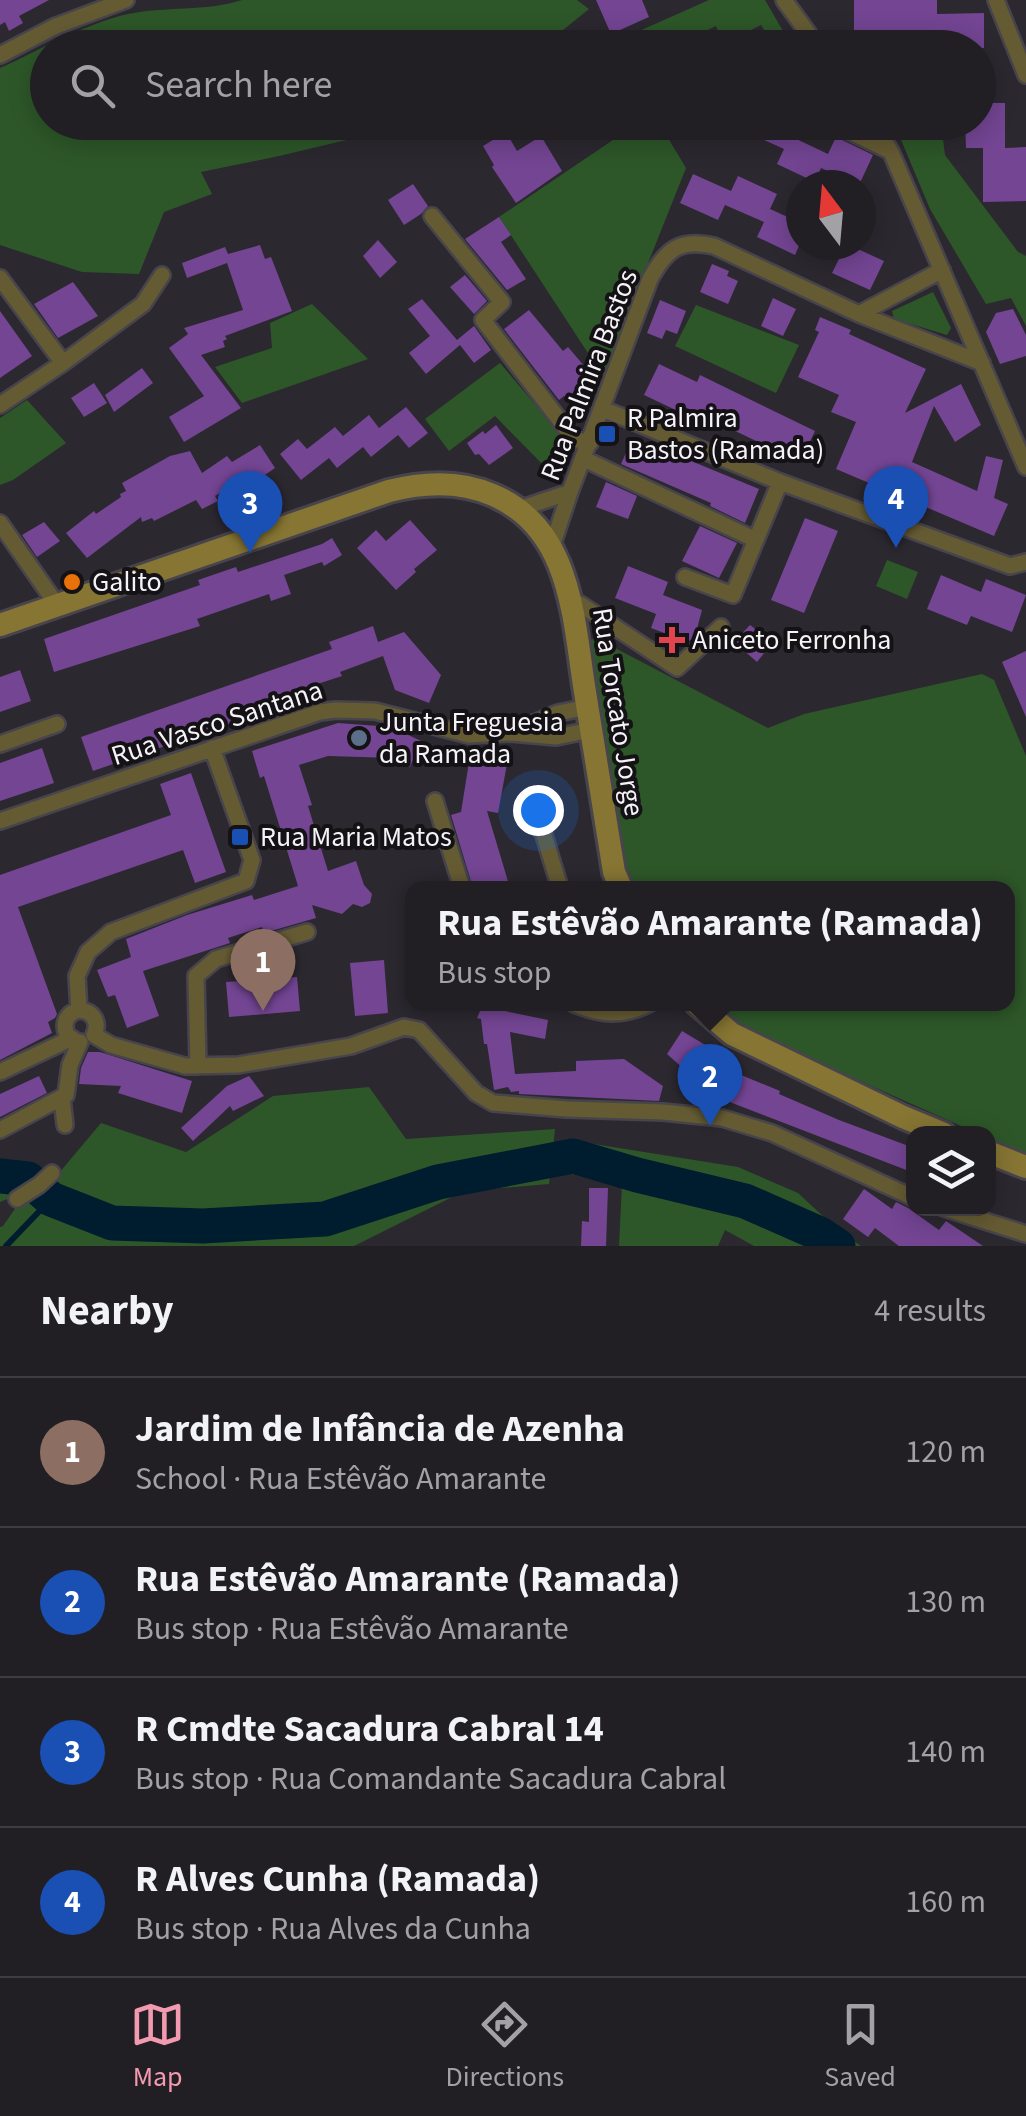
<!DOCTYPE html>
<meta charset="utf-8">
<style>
:root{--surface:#211e24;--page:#29272c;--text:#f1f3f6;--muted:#a2a2a6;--line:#3e3c41;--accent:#f29aaf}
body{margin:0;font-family:"Source Sans 3",sans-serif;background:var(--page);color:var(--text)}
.controls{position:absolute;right:30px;bottom:30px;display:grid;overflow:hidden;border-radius:20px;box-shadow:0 5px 25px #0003}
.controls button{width:90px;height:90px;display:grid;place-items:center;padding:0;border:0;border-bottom:2px solid var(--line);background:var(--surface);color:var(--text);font:50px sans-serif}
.compass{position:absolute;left:786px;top:170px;width:90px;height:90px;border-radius:50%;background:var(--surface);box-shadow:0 5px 25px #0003;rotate:344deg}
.you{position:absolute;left:538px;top:810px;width:35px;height:35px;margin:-25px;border:8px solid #fff;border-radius:50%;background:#1a73e8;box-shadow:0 0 0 15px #1a73e833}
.badge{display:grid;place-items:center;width:65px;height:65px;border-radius:50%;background:var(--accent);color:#fff;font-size:32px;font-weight:700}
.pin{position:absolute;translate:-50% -82px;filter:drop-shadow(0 2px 5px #0008)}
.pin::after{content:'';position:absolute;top:52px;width:35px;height:30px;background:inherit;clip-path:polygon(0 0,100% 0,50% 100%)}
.popup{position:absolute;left:405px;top:881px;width:610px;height:130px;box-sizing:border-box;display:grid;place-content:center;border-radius:20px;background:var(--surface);filter:drop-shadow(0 2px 8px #0005);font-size:32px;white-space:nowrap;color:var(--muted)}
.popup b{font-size:38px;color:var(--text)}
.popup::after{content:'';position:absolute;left:50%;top:100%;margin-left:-20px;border:20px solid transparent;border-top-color:var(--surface)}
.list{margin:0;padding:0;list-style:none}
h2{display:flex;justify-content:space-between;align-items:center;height:130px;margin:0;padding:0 40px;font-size:42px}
h2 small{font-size:32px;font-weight:400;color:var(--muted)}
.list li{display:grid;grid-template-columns:65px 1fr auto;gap:30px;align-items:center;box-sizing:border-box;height:150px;padding:0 40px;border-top:2px solid var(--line)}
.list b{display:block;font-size:38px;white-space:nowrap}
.list p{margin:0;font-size:32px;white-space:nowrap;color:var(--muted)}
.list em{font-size:32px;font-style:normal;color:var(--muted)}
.icon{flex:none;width:55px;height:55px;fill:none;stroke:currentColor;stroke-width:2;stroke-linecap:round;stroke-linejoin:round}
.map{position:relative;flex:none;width:1026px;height:1246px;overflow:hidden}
.search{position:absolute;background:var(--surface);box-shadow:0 5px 25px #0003;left:30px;right:30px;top:30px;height:110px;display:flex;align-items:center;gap:25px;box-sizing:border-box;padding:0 35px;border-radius:55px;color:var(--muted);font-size:38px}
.sheet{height:730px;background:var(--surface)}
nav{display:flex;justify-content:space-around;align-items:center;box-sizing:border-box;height:140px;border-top:2px solid var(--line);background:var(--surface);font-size:28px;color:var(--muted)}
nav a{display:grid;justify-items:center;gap:5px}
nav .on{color:var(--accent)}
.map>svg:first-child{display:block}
</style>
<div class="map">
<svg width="1026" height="1246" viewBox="0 0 1026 1246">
<rect width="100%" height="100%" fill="#2c2830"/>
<path fill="#2d5729" d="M242 0H577L589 9 542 47 48 48V122L418 123 279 156 201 172 212 194 164 212 139 274 82 272 0 245V68C38 51 89 22 128 14 166 6 205 12 242 0Z
M709 0H765L790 43 788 47H775L761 25 723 44 716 26 673 47H613L610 44Z
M638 123H659L686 168 603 376 499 217Z
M894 123H941L945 155 1018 252 1026 256V326L1011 298 986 304 930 209Z
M933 292 951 328 947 335 894 319 892 311Z
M312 304 368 359 242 403 215 367 272 348 270 323Z
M696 305 799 345 776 393 675 346Z
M500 363 569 444 562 466 552 474 495 416 449 451 425 419Z
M27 400 66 443 13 480 0 485V418Z
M887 560 918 572 907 599 876 586Z
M594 637 768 728 804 714 982 674 994 680 1026 756V1155L989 1138 988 1134 977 1133 745 1030 710 1004H1008V888H634L627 867 589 643Z
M369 1087 406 1139 555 1129 549 1184 464 1191 354 1246H0V1227L3 1226 28 1190 0 1202V1160L14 1161 54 1179 101 1123 186 1152 273 1096Z
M575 1141 738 1167 798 1193 839 1231 861 1246H754L725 1230 718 1246H619L622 1184 570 1174Z"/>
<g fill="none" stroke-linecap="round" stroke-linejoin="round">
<path stroke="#001c2f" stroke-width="6" d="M6 1246 51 1199"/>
<path stroke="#001c2f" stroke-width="35" d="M0 1176 28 1179 51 1199 112 1223 203 1226 325 1219 438 1182 573 1156 637 1175 745 1201 820 1234 838 1246"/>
</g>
<path fill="#734593" d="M0 0H49L19 16 23 23 9 31 5 22 0 25Z
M596 0H642L649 17 611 34Z
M854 0H937V14L984 13V48H937V42L854 43Z
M978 103H1005V148L1026 147V201L983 202V148H966L965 122H978Z
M725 122H797L790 136 828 154 836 137 873 155 859 185 821 168 815 182 777 164 784 149Z
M506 132 517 151 541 136 562 171 516 203 492 167 494 165 483 146Z
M693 174 731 191 738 176 777 194 770 209 801 223V241L795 255 757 237 764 222 725 205 718 220 680 203Z
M413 184 428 206 421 214 404 225 388 200Z
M499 217 511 235 501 242 526 279 507 290 465 239Z
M378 240 397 262 380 278 363 256Z
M260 245 265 259 271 257 292 311 225 336 227 339 223 341 225 347 201 355 241 408 184 442 169 417 204 396 169 348 188 334 184 328 243 310 227 263 187 278 182 263 225 247 228 254Z
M809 245H849L884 261 870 290 832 273 839 259Z
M712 264 729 271 727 276 738 281 728 304 700 292Z
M465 275 487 301 474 314 450 287Z
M73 282 98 316 58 338 34 304Z
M773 298 796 309 783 336 761 326Z
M422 299 457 340 474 326 491 350 474 363 460 345 426 374 409 353 430 336 408 309Z
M660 300 686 311 677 334 666 330 662 339 647 333Z
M1013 309 1026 335V356L1000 364 986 332 996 313Z
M529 310 563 351 568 347 591 374 584 380 585 389 577 399 570 402 564 396 559 400 504 329Z
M0 311 32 356 0 378Z
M820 317 851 330 849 334 926 369 905 413 961 384 981 425 955 442 934 406 912 462 977 491 986 456 1003 460 994 498 1008 504 994 536 836 469 856 422 831 412 839 395 798 377 819 332 815 330Z
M659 364 697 382 700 375 815 431 800 462 685 407 682 413 644 395Z
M142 368 153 383 114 412 105 395Z
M94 383 107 403 84 417 71 398Z
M406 407 428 433 409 448 398 435 371 457 363 447 337 468 329 458 301 480 280 454 298 439 307 449 335 427 343 436 369 415 379 428Z
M496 425 513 448 489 465 479 454 475 455 467 443 483 431 485 434Z
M633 437 759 489 745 523 710 506 711 503 621 464Z
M260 445 275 468 259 479 254 472 215 496 218 501 202 509 196 500 154 521 152 518 142 522 141 517 87 558 66 533 94 511 96 514 121 497 120 494 126 491 122 483 170 456 190 451 202 473 227 456 232 462Z
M606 482 637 496 628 519 596 507Z
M805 518 838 531 804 613 771 600Z
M410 520 437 550 414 569 416 572 396 590 357 548 376 530 386 541Z
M44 522 60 541 37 557 22 535Z
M700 526 737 543 719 578 682 561Z
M332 538 342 555 324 566 322 562 284 575 291 594 271 601 269 594 197 619 200 626 54 672 44 639 200 585 198 580 236 567 238 572 322 544Z
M628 566 668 582 663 595 702 610 695 636 688 642 651 628 656 614 615 598Z
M941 575 981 592 986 579 1026 595 1012 632 971 616 967 625 927 609Z
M750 625 773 642 757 662 734 642Z
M373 626 378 642 404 632 441 675 429 703 395 690 383 656 340 672 342 676 293 692 296 701 93 771 81 737 332 649 329 642Z
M1026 651V717L1002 662Z
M20 670 31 701 0 712V677Z
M338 723 392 727 421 741 410 767 394 758 328 756 299 765 312 805 308 806 328 871 356 861 364 885 372 894 370 903 362 907 353 904 342 914 312 905 316 918 264 933 262 927 228 938 230 943 143 971 159 1016 127 1028 115 995 108 997 97 970 131 957 126 939 187 915 252 895 254 900 298 886 264 776 260 778 252 751Z
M42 748 54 783 0 801V763Z
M480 751 485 759 507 764 498 813 487 811 510 888H473L451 815 461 812 470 756Z
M191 773 226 872 195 883 183 850 18 907 57 1014 55 1018 48 1022 52 1033 0 1060V875L171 815 160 784Z
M384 960 388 1013 355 1016 350 963Z
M297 977 300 1011 229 1017 226 982Z
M483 1004H500V1010L548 1020 545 1039 510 1032 515 1074 576 1071V1061L624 1059 663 1086 659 1101 519 1094V1091L511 1092 508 1087 494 1090 487 1044H484L481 1019 477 1018Z
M682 1031 722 1055 717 1065 780 1091 779 1094 839 1120 914 1148V1173L714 1096 667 1054Z
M88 1052H100L192 1081 182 1113 118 1093 121 1086 79 1084 81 1068Z
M39 1076 47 1093 0 1117V1094Z
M249 1076 264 1096 233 1111 230 1106 193 1141 181 1128 227 1086Z
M589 1188H608L606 1246H581L582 1221 589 1222Z
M864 1189 892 1209 896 1202 908 1208 939 1230 946 1221 983 1246H899L875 1228 868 1237 843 1219Z"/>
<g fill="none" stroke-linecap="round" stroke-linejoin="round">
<g stroke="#48444c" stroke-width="20">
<path id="street" d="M784 0 819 48
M996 0 1026 75
M0 55 56 26 126 0
M830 122 890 151
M873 122 891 152 1026 467
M687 124 689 122
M432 216 502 302 483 320 574 439 590 443
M0 278 63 363
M859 314 942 270
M0 405 63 363 143 304 162 275
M603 409 780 482 1010 566 1026 562
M584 459 756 540
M519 509 570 492
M0 523 57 605
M552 546 570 492 650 279C666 250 679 238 714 246L859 314 982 363
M685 577 733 595 780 482
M570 604H580L677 668 721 627
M515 731 558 713 588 707
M0 744 57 724
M533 799 560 888
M435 801 462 888
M0 821 320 712 336 710 375 711 469 735 511 733 556 737 591 730
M574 1004C602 1015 621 1017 649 1004
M79 1010 77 976 88 952 111 932 246 881 252 860 212 748
M79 1010C93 1011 100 1022 94 1035
M94 1035 111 1045 185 1066 238 1065 351 1046 404 1027 419 1030 476 1093 493 1103 567 1109 663 1112 722 1118 772 1133 914 1198
M77 1042 67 1035C62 1023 67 1013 79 1010
M198 1066 196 976 216 959 307 932
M0 1072 70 1039
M62 1098 65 1125
M0 1130 66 1095 70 1065 80 1042
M17 1199 39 1185 52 1173
M944 1208 1026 1234"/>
</g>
<g stroke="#48444c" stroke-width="28">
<path id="secondary" d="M0 625 389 491C424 482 459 480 493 495 572 529 573 618 585 692 595 752 604 812 614 872L621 888
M697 1004 732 1034 903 1117 944 1134
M988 1152 1026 1167"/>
</g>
<use href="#street" stroke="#655b33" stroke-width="15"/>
<use href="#secondary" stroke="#867533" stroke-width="22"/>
</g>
<g fill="#1a4fb4" stroke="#141215" stroke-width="4">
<rect x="597" y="424" width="20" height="20" rx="5"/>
<rect x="230" y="827" width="20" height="20" rx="5"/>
</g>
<circle fill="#e8710a" stroke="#141215" stroke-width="4" cx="72" cy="582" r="10"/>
<path fill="#e0444e" stroke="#141215" stroke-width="4" d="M667 625h10v10h10v10h-10v10h-10v-10h-10v-10h10z"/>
<circle fill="#5c6f8a" stroke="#141215" stroke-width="4" cx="359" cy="738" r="10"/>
<g text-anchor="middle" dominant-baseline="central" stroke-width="8" stroke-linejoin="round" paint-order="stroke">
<g font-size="28" fill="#f5f2f8" stroke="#141215">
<text transform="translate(589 375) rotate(-69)">Rua Palmira Bastos</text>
<text transform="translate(618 712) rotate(81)">Rua Torcato Jorge</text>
<text transform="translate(217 723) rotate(-18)">Rua Vasco Santana</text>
</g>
<g font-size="28" fill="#f5f2f8" stroke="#141215" text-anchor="start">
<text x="627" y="418">R Palmira<tspan x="627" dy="32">Bastos (Ramada)</tspan></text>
<text x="92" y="582">Galito</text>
<text x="692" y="640">Aniceto Ferronha</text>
<text x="379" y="722">Junta Freguesia<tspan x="379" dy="32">da Ramada</tspan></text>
<text x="260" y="837">Rua Maria Matos</text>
</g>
</g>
</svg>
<div class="controls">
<button><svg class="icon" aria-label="layers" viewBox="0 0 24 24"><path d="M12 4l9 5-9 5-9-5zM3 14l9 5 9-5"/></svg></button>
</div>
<svg class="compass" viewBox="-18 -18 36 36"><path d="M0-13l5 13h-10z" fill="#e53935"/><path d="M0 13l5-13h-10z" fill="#a2a2a6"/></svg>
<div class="you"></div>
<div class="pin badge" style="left:263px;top:1011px;background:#8d6e63">1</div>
<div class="pin badge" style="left:710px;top:1126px;background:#1a4fb4">2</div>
<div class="popup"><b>Rua Estêvão Amarante (Ramada)</b>Bus stop</div>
<div class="pin badge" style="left:250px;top:553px;background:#1a4fb4">3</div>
<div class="pin badge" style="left:896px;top:548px;background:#1a4fb4">4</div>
<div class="search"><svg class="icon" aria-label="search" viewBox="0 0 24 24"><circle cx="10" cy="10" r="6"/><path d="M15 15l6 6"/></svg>Search here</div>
</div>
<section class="sheet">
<h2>Nearby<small>4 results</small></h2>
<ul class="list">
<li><span class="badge" style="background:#8d6e63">1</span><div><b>Jardim de Infância de Azenha</b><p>School · Rua Estêvão Amarante</p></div><em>120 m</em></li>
<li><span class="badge" style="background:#1a4fb4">2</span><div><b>Rua Estêvão Amarante (Ramada)</b><p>Bus stop · Rua Estêvão Amarante</p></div><em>130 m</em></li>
<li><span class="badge" style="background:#1a4fb4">3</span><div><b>R Cmdte Sacadura Cabral 14</b><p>Bus stop · Rua Comandante Sacadura Cabral</p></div><em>140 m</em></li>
<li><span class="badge" style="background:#1a4fb4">4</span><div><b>R Alves Cunha (Ramada)</b><p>Bus stop · Rua Alves da Cunha</p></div><em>160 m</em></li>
</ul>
</section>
<nav>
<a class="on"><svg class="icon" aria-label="map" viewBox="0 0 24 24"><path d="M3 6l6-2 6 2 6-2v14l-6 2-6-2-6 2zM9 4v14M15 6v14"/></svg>Map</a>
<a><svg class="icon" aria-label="directions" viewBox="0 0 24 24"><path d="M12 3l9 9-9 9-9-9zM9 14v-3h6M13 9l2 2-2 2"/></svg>Directions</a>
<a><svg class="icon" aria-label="saved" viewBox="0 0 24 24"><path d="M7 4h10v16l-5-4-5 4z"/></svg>Saved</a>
</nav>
